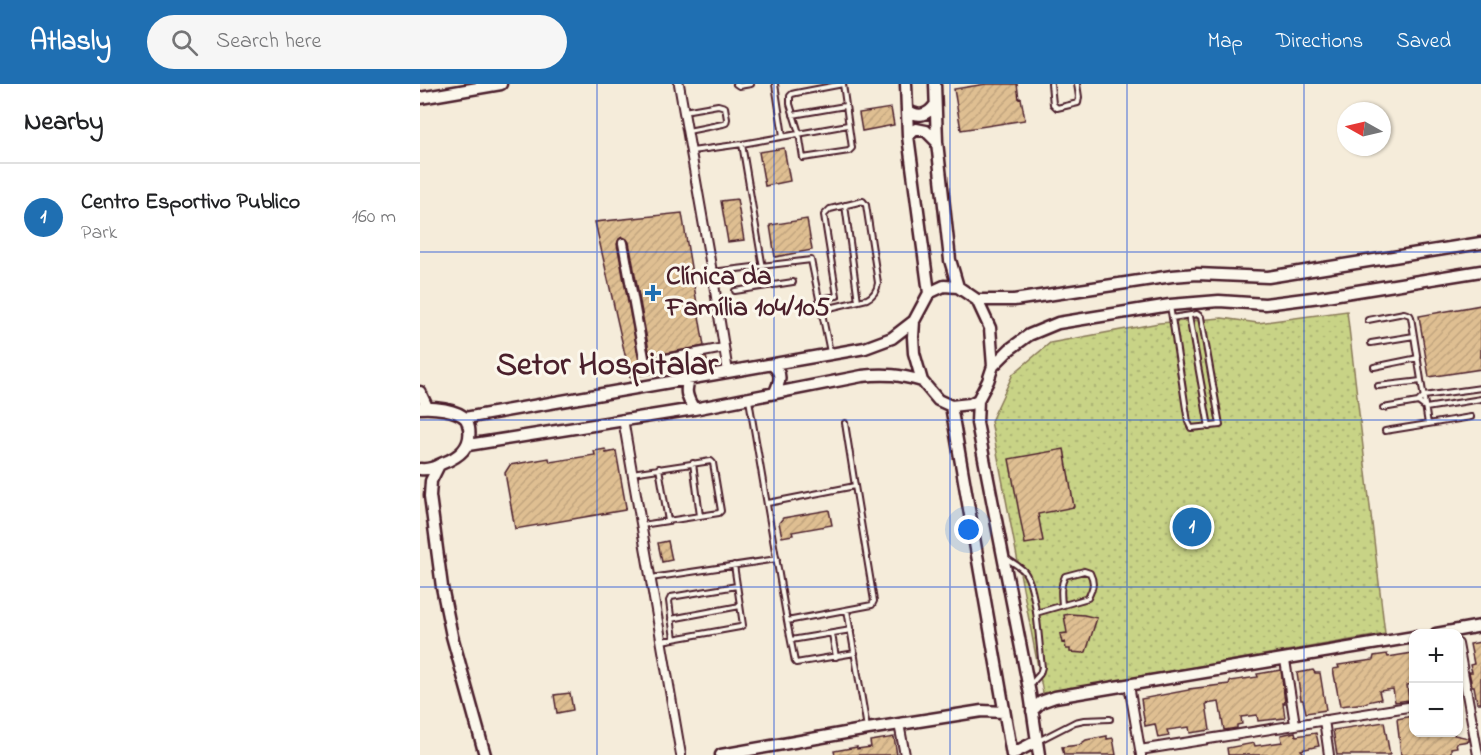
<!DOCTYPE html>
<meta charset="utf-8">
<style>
:root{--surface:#fff;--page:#f6f6f6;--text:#202124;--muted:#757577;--line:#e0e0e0;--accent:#1f6fb2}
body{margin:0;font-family:"Indie Flower",sans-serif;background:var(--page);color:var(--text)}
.controls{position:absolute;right:18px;bottom:18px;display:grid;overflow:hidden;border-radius:12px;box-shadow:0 2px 4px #0004}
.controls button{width:54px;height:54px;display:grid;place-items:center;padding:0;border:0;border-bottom:2px solid var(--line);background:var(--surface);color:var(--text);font:30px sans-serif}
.compass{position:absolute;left:917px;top:18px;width:54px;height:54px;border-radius:50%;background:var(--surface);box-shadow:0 2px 4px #0004;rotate:278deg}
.you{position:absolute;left:549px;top:446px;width:21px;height:21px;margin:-15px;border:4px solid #fff;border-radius:50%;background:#1a73e8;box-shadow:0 0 0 9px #1a73e833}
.badge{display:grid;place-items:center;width:39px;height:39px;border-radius:50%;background:var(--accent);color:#fff;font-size:20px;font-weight:700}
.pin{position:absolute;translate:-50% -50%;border:3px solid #fff;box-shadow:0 2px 6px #0006}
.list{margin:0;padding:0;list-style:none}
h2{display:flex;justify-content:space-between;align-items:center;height:78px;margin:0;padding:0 24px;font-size:26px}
h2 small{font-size:20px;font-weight:400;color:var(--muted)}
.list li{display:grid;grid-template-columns:39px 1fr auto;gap:18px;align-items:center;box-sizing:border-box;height:108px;padding:0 24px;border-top:2px solid var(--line)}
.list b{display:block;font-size:22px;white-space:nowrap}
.list p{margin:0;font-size:20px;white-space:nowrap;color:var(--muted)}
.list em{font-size:20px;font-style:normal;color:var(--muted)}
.icon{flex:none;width:33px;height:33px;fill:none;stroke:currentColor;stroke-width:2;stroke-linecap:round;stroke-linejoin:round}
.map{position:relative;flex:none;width:1061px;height:671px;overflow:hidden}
header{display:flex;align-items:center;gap:36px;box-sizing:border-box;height:84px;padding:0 30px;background:var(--accent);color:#fff}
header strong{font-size:28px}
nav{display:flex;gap:33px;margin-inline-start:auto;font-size:21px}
.search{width:420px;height:54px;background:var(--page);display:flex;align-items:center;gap:15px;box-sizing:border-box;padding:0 21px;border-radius:33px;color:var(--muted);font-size:22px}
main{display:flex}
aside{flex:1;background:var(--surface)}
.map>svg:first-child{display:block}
</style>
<header>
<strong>Atlasly</strong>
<div class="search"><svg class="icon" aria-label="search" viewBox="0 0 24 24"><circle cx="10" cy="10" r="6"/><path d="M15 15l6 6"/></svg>Search here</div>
<nav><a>Map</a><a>Directions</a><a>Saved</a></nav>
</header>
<main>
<aside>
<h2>Nearby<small></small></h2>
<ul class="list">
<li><span class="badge">1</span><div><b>Centro Esportivo Publico</b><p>Park</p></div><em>160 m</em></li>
</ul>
</aside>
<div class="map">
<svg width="1061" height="671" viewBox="0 0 1061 671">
<defs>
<pattern id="park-dots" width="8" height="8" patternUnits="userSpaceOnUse" patternTransform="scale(1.5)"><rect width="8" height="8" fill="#c8d386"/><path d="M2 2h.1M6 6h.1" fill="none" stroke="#adb574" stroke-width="1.8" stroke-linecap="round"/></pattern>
<pattern id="building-hatch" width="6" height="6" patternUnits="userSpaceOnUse" patternTransform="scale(1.5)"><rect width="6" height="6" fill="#dfbf92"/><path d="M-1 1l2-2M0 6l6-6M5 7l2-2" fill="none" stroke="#c1a47e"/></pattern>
</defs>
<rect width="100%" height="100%" fill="#f5ecda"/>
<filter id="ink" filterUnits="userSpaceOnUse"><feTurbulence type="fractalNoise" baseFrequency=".0167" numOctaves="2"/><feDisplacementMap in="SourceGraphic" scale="12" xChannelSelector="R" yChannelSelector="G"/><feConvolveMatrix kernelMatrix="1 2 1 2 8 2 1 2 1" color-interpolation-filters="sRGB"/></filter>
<g filter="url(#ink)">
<path fill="url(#park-dots)" stroke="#897958" stroke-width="1.5" d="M927 227 965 550 623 609 571 337 593 290 630 259 739 239 802 234 838 239Z"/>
<path fill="url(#building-hatch)" stroke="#4a1f2b" stroke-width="1.5" d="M566 0H597L599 15 601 14 605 36 541 46 534 5Z
M471 24 474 41 442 47 439 29Z
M364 64 370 97 345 102 339 68Z
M317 115 324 156 308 158 301 117Z
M262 129 284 262 230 272 209 158 207 155 202 153 199 155 197 160 220 282 226 285 286 273 288 280 210 293 175 138Z
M387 135 392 166 355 173 350 141Z
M1061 221V285L1009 293 999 232Z
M185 365 186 369 196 367 206 423 205 426 95 445 85 389 90 381 129 374 130 378 175 371 174 367Z
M644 365 654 423 618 430 623 457 605 460 589 375Z
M409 426 412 441 372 448 373 451 362 453 359 439 363 434Z
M248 457 252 476 242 478 238 459Z
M650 530 664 531 677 534 666 568 663 569 650 568V565H646L645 558 642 559 640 550 647 549 644 531Z
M1061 558V619H1057L1054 602H1052L1049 588H1052L1050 581 1054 580 1050 560Z
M993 569V600L987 601 989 616 975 618 973 605 959 607 961 615 947 618V619L920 622 913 585 919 584 918 581 953 576 954 572 967 570 968 573Z
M861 586 865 619H863L865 634 838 637 837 631 821 633 822 640 817 641V644L804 646 799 618 786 620 790 646 770 649 769 643 747 646 749 652 738 654 735 640 725 642 721 615 769 606V605L809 600 810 597 838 593 837 590Z
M893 586 895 589H900L906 626 886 629 883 616H881L877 589Z
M150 609 153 626 137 629 134 611Z
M992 632 991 638 993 637V648H1034V651L1049 654V657L1036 659 1037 663 1031 664V669L1019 671H981L977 635Z
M964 638 970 671H917L913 646Z
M875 648 876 652 896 649 899 662 881 666 886 671H808L807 664 834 659 835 662 862 658 861 651Z
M687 652V655L693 654 696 671H644L642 663 659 661 666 656Z
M474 653 477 671H415L414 667 437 663V665L451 663 450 657Z"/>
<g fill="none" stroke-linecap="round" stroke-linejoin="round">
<g stroke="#4a1f2b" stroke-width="8">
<path id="lane" d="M316 0 319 2 331 0
M355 0 363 52
M423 0 432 64 429 67 383 74 379 49 370 20V12L372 10 376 9 423 0
M631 0 633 20 637 24 658 19 659 13 657 0
M264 27 298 21 305 23 307 35 306 39 303 40 268 47
M373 31 425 22
M322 60 346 202
M272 67 322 60 428 41
M425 121 438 217
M292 188 391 176 410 268
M315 207 373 198
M399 215 417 212 404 131 410 125 443 117 446 121 458 199C457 206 453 212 447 215L401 226
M750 222 752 234 768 338 771 344 800 341 781 233 777 230 752 234
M769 232 789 343
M948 236 984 229 990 231 991 233 1008 340 965 347
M951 259 994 252
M954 283 998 274
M958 302 1001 297
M329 316 367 537 452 521 454 517 435 402 348 419
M998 318 1006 324 1061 315
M963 324 998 318 1004 312 1061 304
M425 339 435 402
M1008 340 1051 333
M273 379 280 432
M239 384 248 437
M212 389 291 377 293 379 301 427 299 429 222 441
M585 473C591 478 599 482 604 487 617 503 619 562 622 583L620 590 611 600
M231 494 357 475
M427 526 447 644
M616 529 668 514C673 504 675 499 670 489L664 487 645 492C640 502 641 510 642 521
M251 535 320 522
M367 537 375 578 376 579 435 569
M412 550 416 573
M254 555 249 517 251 513 317 502
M371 556 431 546
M242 557 320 543 323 541 314 481
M618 657 655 638 664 636 690 635"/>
</g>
<g stroke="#4a1f2b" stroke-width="12">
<path id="street" d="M259 0 292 188 308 288
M203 159 225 279 304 264
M203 335 261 671
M1038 560 1058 671
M865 576 875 640
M709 601 721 671
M904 636 909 671
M479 640 485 671
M720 666 994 622"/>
</g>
<g stroke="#4a1f2b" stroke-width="15">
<path id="secondary" d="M486 0 488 52 509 209
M515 0 517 58 530 176 538 203
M0 14 81 0
M487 25C497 35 508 31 515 21
M488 52 496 45 506 47 517 58
M524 202 538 203 557 216 570 244 573 282 568 297 558 316 550 320 531 322 518 316 502 297 494 269 493 253 494 237 509 209Z
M557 216H594L752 192 777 190 848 193 1061 159
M352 281C363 289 360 297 355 308
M573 282 590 265 609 251 638 239 750 221 799 217 845 220 900 213 1061 187
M270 294C264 306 267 314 274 325
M0 308 7 323
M558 316 557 339 610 610 619 671
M531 322 592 671
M0 324C13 323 37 325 46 335 48 338 48 341 49 344 52 363 39 373 23 379 15 383 9 386 0 385
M45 334 445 264 472 254 494 237
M48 361 274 325 442 292C466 289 480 291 502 297
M19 381 11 397 10 412 22 503 32 552 65 671
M1016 550 1061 542
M612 627 621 618 635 613 994 553
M592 670 617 657
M301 671 448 645 562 627 584 628"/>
</g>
<use href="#lane" stroke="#fbf7ec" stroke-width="4"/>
<use href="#street" stroke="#fbf7ec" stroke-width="8"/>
<use href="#secondary" stroke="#fbf7ec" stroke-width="10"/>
</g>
</g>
<path fill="none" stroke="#1d4ed8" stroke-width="1.5" stroke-opacity="0.55" d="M177 0V671M354 0V671M530 0V671M707 0V671M884 0V671M0 168H1061M0 336H1061M0 503H1061"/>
<path fill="#1f6fb2" stroke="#fbf7ec" stroke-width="2" d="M230 200h6v6h6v6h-6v6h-6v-6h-6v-6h6z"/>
<g text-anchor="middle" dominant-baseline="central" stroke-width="6" stroke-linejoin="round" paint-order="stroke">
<g font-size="27" font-weight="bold" fill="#4a1f2b" stroke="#fbf7ec" text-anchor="start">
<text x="246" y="193">Clínica da<tspan x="246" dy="31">Família 104/105</tspan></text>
</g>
<g font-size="33" font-weight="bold" fill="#4a1f2b" stroke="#fbf7ec">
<text x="187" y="282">Setor Hospitalar</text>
</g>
</g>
</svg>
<div class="controls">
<button>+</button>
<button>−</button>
</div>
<svg class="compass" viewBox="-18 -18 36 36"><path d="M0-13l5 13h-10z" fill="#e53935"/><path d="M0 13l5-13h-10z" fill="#757577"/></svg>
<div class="you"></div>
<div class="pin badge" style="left:772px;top:443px">1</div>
</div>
</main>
